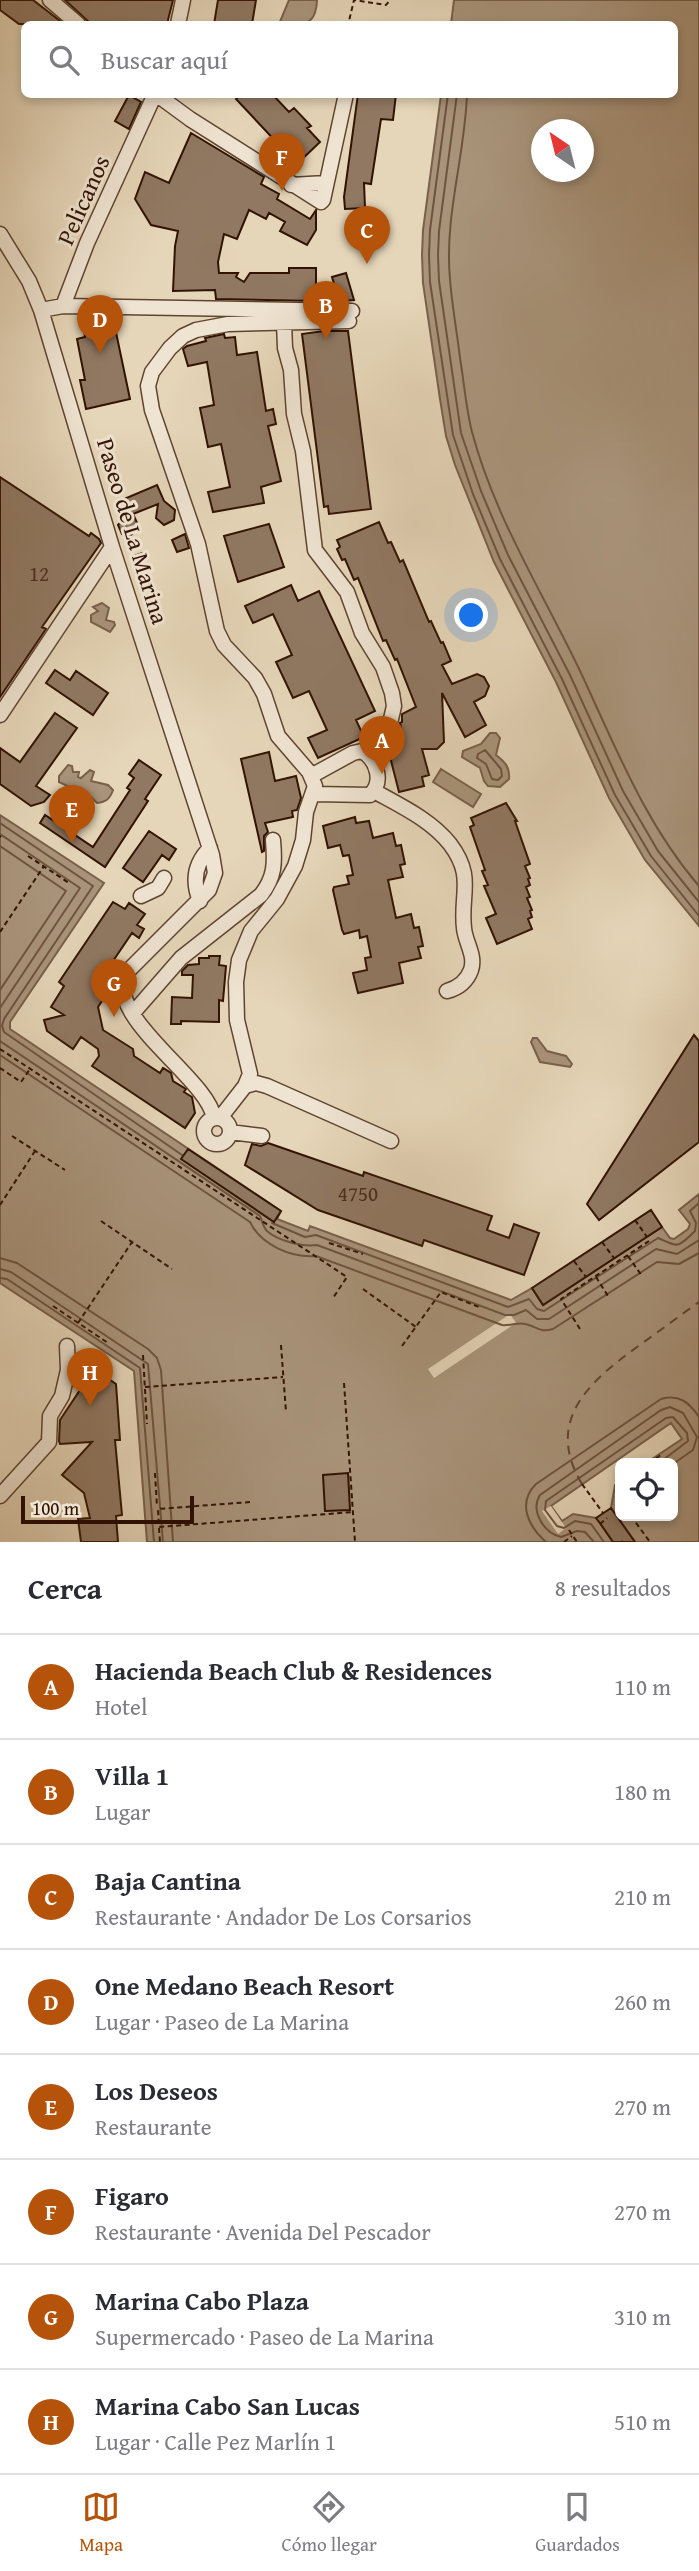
<!DOCTYPE html>
<html lang="es">
<meta charset="utf-8">
<style>
:root{--surface:#fff;--page:#f2f2f3;--text:#2b2b33;--muted:#7c7c81;--line:#e1e1e2;--accent:#b45309}
body{margin:0;font-family:"Gentium Book Plus",serif;background:var(--page);color:var(--text)}
.controls{position:absolute;right:21px;bottom:21px;display:grid;overflow:hidden;border-radius:10px;box-shadow:0 4px 10px #0003}
.controls button{width:63px;height:63px;display:grid;place-items:center;padding:0;border:0;border-bottom:2px solid var(--line);background:var(--surface);color:var(--text);font:35px sans-serif}
.compass{position:absolute;left:531px;top:119px;width:63px;height:63px;border-radius:50%;background:var(--surface);box-shadow:0 4px 10px #0003;rotate:325deg}
.scale{position:absolute;left:21px;bottom:18px;width:173px;box-sizing:border-box;padding-left:7px;border:4px solid #321303;border-top:0;font-size:19px;line-height:24px;white-space:nowrap;color:#321303;-webkit-text-stroke:5px #efe4d2;paint-order:stroke}
.you{position:absolute;left:472px;top:616px;width:24px;height:24px;margin:-18px;border:5px solid #fff;border-radius:50%;background:#1a73e8;box-shadow:0 0 0 10px #1a73e833}
.badge{display:grid;place-items:center;width:46px;height:46px;border-radius:50%;background:var(--accent);color:#fff;font-size:23px;font-weight:700}
.pin{position:absolute;translate:-50% -58px;filter:drop-shadow(0 2px 4px #0008)}
.pin::after{content:'';position:absolute;top:37px;width:24px;height:21px;background:inherit;clip-path:polygon(0 0,100% 0,50% 100%)}
.list{margin:0;padding:0;list-style:none}
h2{display:flex;justify-content:space-between;align-items:center;height:91px;margin:0;padding:0 28px;font-size:30px}
h2 small{font-size:23px;font-weight:400;color:var(--muted)}
.list li{display:grid;grid-template-columns:46px 1fr auto;gap:21px;align-items:center;box-sizing:border-box;height:105px;padding:0 28px;border-top:2px solid var(--line)}
.list b{display:block;font-size:26px;white-space:nowrap}
.list p{margin:0;font-size:23px;white-space:nowrap;color:var(--muted)}
.list em{font-size:23px;font-style:normal;color:var(--muted)}
.icon{flex:none;width:38px;height:38px;fill:none;stroke:currentColor;stroke-width:2;stroke-linecap:round;stroke-linejoin:round}
.map{position:relative;flex:none;width:699px;height:1542px;overflow:hidden}
.search{position:absolute;background:var(--surface);box-shadow:0 4px 10px #0003;left:21px;right:21px;top:21px;height:77px;display:flex;align-items:center;gap:18px;box-sizing:border-box;padding:0 24px;border-radius:10px;color:var(--muted);font-size:26px}
.sheet{height:931px;background:var(--surface)}
nav{display:flex;justify-content:space-around;align-items:center;box-sizing:border-box;height:98px;border-top:2px solid var(--line);background:var(--surface);font-size:19px;color:var(--muted)}
nav a{display:grid;justify-items:center;gap:4px}
nav .on{color:var(--accent)}
.map>svg:first-child{display:block}
</style>
<div class="map">
<svg width="699" height="1542" viewBox="0 0 699 1542">
<rect width="100%" height="100%" fill="#e6d6b9"/>
<filter id="stains"><feTurbulence type="fractalNoise" baseFrequency=".00286" numOctaves="4"/><feColorMatrix values="0 0 0 0 .2 0 0 0 0 .09 0 0 0 0 .02 0 0 0 .5 -.17"/></filter>
<radialGradient id="worn" r=".72"><stop offset=".6" stop-color="#630" stop-opacity="0"/><stop offset="1" stop-color="#630" stop-opacity=".3"/></radialGradient>
<path fill="#a9947b" stroke="#79604b" stroke-width="2" fill-rule="evenodd" d="M289 0H317C316 28 301 25 279 24Z
M454 0H699V926L645 860 609 798 556 682 494 562 455 465 446 436 440 399 423 283 422 255 423 230 441 95 674 94V24H451ZM542 130H584V172H542Z
M102 603 109 608 106 620 114 622 115 625 110 632 91 622V615L98 611 93 607Z
M490 733H496L500 738 496 755C505 762 510 767 509 779L500 787 488 786 484 781 480 768 462 757 463 751 481 744Z
M68 765 72 766 73 772H79L78 777 81 778 90 770 94 772 91 781 108 785 113 790C110 799 106 802 97 803L90 796 83 802 84 809 78 813 72 812 67 807 69 795 74 789 59 782V776Z
M441 769 481 794 473 807 433 782Z
M0 815 104 883 10 1022V1029L281 1211 277 1219 308 1231 310 1226 511 1300 532 1288 543 1305 662 1227 670 1238 674 1239 688 1229 690 1224 679 1210 699 1194V1542H635L611 1508 615 1485 620 1481V1516H673V1463H646L682 1439 671 1423 551 1506 562 1521 573 1514 596 1518 613 1542H147L134 1371 0 1283Z
M533 1038H537L547 1051 566 1056 572 1064 570 1067 540 1062 531 1042Z"/>
<path fill="#e6d6b9" d="M510 1314 516 1323 434 1378 428 1369Z
M551 1506 566 1528 558 1534 542 1511Z"/>
<g fill="none" stroke-linecap="round" stroke-linejoin="round">
<path stroke="#6e543f" stroke-width="2" d="M448 94 430 230 429 255 430 282 453 435 473 494 500 559 562 679 615 795 651 856 699 916
M457 94 439 231 438 255 439 281 461 433 481 491 508 555 570 675 623 791 658 851 699 902
M467 94C465 156 444 217 450 279 452 306 457 332 460 358 464 382 466 408 472 432 495 518 543 593 581 673 616 748 645 823 699 886
M485 750 501 769 502 776 498 780 492 779 486 764 477 758 478 754Z
M0 823 93 886 4 1019 2 1026 4 1032 182 1155
M0 834 80 888 0 1008
M0 846 66 891 0 990
M0 1041 260 1216C262 1221 263 1227 267 1231 278 1241 303 1247 317 1245L505 1315H514L526 1310 537 1319H549L656 1249 677 1254 699 1240
M0 1055 250 1222C261 1245 291 1258 316 1256L502 1325C510 1326 518 1322 525 1324 537 1326 538 1333 553 1329L657 1262 679 1264 699 1253
M272 1223 305 1237 316 1235 508 1307 529 1299 537 1309 544 1311 658 1238C678 1246 676 1250 695 1231L696 1223 690 1211 699 1203
M0 1258 17 1263 148 1349 157 1358 161 1370 173 1542
M0 1269 11 1272 148 1364 163 1542
M0 1278 7 1279 140 1368 154 1542
M546 1542C528 1526 517 1503 536 1484L661 1399C679 1394 689 1402 699 1417
M594 1542 585 1532 577 1531 561 1537C544 1533 530 1511 540 1495L661 1410 670 1407 683 1413 697 1437 693 1450 673 1464
M604 1542 591 1524 575 1521 564 1528 557 1526 545 1510 546 1501 666 1418 673 1417 687 1433 688 1441 659 1463"/>
<path stroke="#624733" stroke-width="2" stroke-dasharray="9 7" stroke-linecap="butt" d="M582 1484C544 1421 589 1382 637 1347 658 1332 678 1317 699 1302"/>
</g>
<path fill="#907862" stroke="#321303" stroke-width="2" d="M0 0H33L64 24H19L0 10Z
M65 0H173L167 24H91Z
M218 0H256L252 24H214Z
M241 94H272L289 112 294 108 311 126 307 128 320 142 297 164 236 99Z
M358 94H396L393 120 381 119 371 184 364 183 365 208 345 209 344 197Z
M129 95 141 102 129 129 115 121Z
M191 133 264 177 261 184 279 194 277 199 310 219 316 210V230L307 245 280 231 285 222 269 213 266 219 249 210 237 239 224 234 218 262 219 273H238L236 277 244 282 250 273H289V268H316V301L216 299 215 290 173 291 175 246 178 231 151 225 135 199 145 172 169 183Z
M346 273 354 300 339 301 332 277Z
M113 318 130 399 86 409 80 380H85L77 339 85 337 83 324Z
M324 331H348L371 509 329 514 328 506 324 507 302 334Z
M224 334 225 338 235 337 237 355 257 352 266 411 273 409 276 424 268 426 281 481 261 487 264 503 213 512 208 492 230 487 221 444 208 447 200 408 214 405 207 362 188 366 183 349 187 346 206 341 205 338Z
M0 477 89 536 91 533 99 539 101 543 42 627 46 629 0 697Z
M157 485 164 501 175 510 174 520 164 525 156 518 158 504 133 514 139 527 131 535 122 534 118 525 129 512 124 499Z
M379 522 388 543 391 542 400 562 403 560 429 622 431 621 441 643 443 642 451 661 442 665 452 684 477 674 484 677 489 686 485 696 474 702 486 725 465 737 442 693 444 742 437 749H422L429 775 422 777 424 786 399 792 387 745 396 743 394 735 402 733 400 723 402 722V714L416 707 397 659 395 660 386 640 383 641 358 578 354 580 345 559 342 560 337 549 340 547 337 540Z
M269 524 284 567 238 582 224 536Z
M185 534 189 548 177 552 172 540Z
M142 553 144 562 134 565 131 557Z
M291 585 298 601 319 591 375 711 356 720 364 737 318 758 308 738 327 730 309 691 293 698 276 662 292 655 273 614 253 623 245 606Z
M55 670 70 680 76 671 108 693 93 715 46 683Z
M55 713 77 728 36 786 50 795 44 802 31 806 0 784V748L20 762Z
M269 752 275 781 296 776 301 798 297 810 292 811 293 817 265 823 268 832 264 836V851L262 852 241 759Z
M139 760 161 775 145 799 148 801 105 867 40 823 45 815 93 847 130 790 127 788 134 778 129 774Z
M506 803 517 821H515L530 864 525 866 530 878 528 879 530 885 526 887 530 897 527 898 532 910 530 911 532 917 528 919 532 929 497 944 486 918 496 914 484 886 488 885 482 871 485 870 470 827 474 825 471 818Z
M355 817 356 823 369 821 373 838 393 833 396 846 401 845 405 864 400 865 403 877 388 880 396 918 411 914 414 928 419 927 423 946 418 947 421 958 399 963 403 983 358 993 353 973 367 970 365 958 371 957 367 936 360 938 359 930 344 934 342 930 333 890 334 887 349 884 347 876 353 875 349 855 343 856 340 845 328 848 323 826Z
M149 831 176 849 169 860 162 855 143 882 123 868Z
M113 902 125 909 129 903 145 914 137 925 144 929 139 938 132 933 109 967 113 969 100 989 102 1001 98 1007 103 1030 133 1049 134 1056 160 1073 163 1068 171 1073 173 1081 186 1089 184 1092 192 1097 195 1113 185 1128 92 1066 99 1056 98 1049 81 1037 73 1049 47 1031 44 1020 64 1015 51 1007 64 986 59 982Z
M209 956H220L219 965 226 966 223 1001 219 1000V1022L181 1021V1024H171L172 997 192 998 193 975H182V971L188 965 199 964V958H209Z
M694 1035 699 1041V1142L599 1220 587 1204Z
M268 1143 363 1176 364 1172 492 1216 487 1230 509 1238 514 1224 539 1233 524 1275 424 1240 422 1246 318 1210 245 1165 252 1144 261 1146Z
M188 1149 281 1211 274 1222 181 1159Z
M651 1210 662 1227 543 1305 532 1288Z
M94 1369 116 1384 120 1440H115L122 1515 116 1516 118 1542H81L78 1519 90 1518 84 1493 62 1475 92 1442 60 1444 59 1441 60 1420Z
M348 1473 350 1510 325 1511 323 1475Z
M611 1508 635 1542H613L600 1523 596 1518Z"/>
<g fill="none" stroke-linecap="round" stroke-linejoin="round">
<g stroke="#5f4430" stroke-width="17">
<path id="minor" d="M50 0 78 24
M178 24 183 0
M156 94 190 119 321 202 323 200 346 94
M291 185 326 183
M0 234 29 281 41 310 112 547 212 855 215 873 209 890 130 969C95 1012 207 1076 214 1118
M63 306 352 311
M41 310 63 306 87 243 155 94
M284 323 285 348 291 370 294 414 303 451 315 550 347 592 362 633 383 667 392 693 394 706 391 719 364 752
M0 715 112 547
M311 776 353 753 362 751C377 760 384 782 370 795L314 794
M374 791C401 806 431 820 450 844 475 877 460 894 464 928 465 942 476 955 471 970 467 981 458 988 447 991
M141 896 158 888 164 878
M200 901C192 881 195 863 210 848
M133 1013 181 958 261 895C275 877 275 863 273 840
M245 1086 256 1083 267 1086 391 1141
M204 1131a13 13 0 1 1 26 0a13 13 0 1 1-26 0Z
M220 1118 245 1086 250 1074 237 1020 236 982 239 960 251 931 277 899 295 866 303 840 306 812 315 786 309 772 278 736 264 694 255 678 224 645 217 631 198 544 152 410 148 386 152 372 170 348 183 336 196 330 228 324 349 321
M230 1132 262 1136
M0 1496 49 1442 50 1416 62 1396 68 1370 67 1346"/>
</g>
<path stroke="#321303" stroke-width="2" stroke-dasharray="5 3.5" stroke-linecap="butt" d="M355 24 349 21 354 0 386 5 390 0
M0 836 1 837
M28 856 69 883
M0 932 44 866
M0 1049 347 1277 333 1298
M0 1068 21 1082 30 1069
M12 1136 65 1170
M0 1205 35 1151
M635 1220 647 1237
M101 1221 172 1269
M602 1242 614 1258
M329 1243 363 1254
M628 1256 642 1276
M574 1261 586 1277
M596 1277 608 1296
M363 1289 416 1327
M53 1306 108 1343
M78 1323 132 1242
M580 1329 561 1299 649 1241
M281 1345 286 1412
M402 1346 441 1292 479 1307
M143 1355 147 1424
M344 1383 355 1542
M145 1387 283 1377
M649 1463 661 1455
M155 1473 157 1507
M620 1483 617 1496 620 1500
M582 1484 603 1513
M250 1502 158 1509 159 1527 353 1512
M631 1516 650 1542
M600 1524 607 1518
M159 1528 160 1542
M569 1530 577 1542
M564 1542 572 1536
M622 1542 623 1541"/>
<use href="#minor" stroke="#efe4d2" stroke-width="14"/>
</g>
<g text-anchor="middle" dominant-baseline="central" stroke-width="6" stroke-linejoin="round" paint-order="stroke">
<g font-size="21" fill="#4a2c1b">
<text x="39" y="573">12</text>
<text x="358" y="1193">4750</text>
</g>
<g font-size="24" fill="#321303" stroke="#efe4d2">
<text transform="translate(83 200) rotate(-66)">Pelicanos</text>
<text transform="translate(133 531) rotate(73)">Paseo de La Marina</text>
</g>
</g>
<rect width="100%" height="100%" filter="url(#stains)"/>
<rect width="100%" height="100%" fill="url(#worn)"/>
</svg>
<div class="controls">
<button><svg class="icon" aria-label="locate" viewBox="0 0 24 24"><circle cx="12" cy="12" r="6"/><path d="M12 2v4M12 18v4M2 12h4M18 12h4"/></svg></button>
</div>
<svg class="compass" viewBox="-18 -18 36 36"><path d="M0-13l5 13h-10z" fill="#e53935"/><path d="M0 13l5-13h-10z" fill="#7c7c81"/></svg>
<div class="scale">100 m</div>
<div class="you"></div>
<div class="pin badge" style="left:382px;top:774px">A</div>
<div class="pin badge" style="left:326px;top:339px">B</div>
<div class="pin badge" style="left:367px;top:264px">C</div>
<div class="pin badge" style="left:100px;top:353px">D</div>
<div class="pin badge" style="left:72px;top:843px">E</div>
<div class="pin badge" style="left:282px;top:191px">F</div>
<div class="pin badge" style="left:114px;top:1017px">G</div>
<div class="pin badge" style="left:90px;top:1406px">H</div>
<div class="search"><svg class="icon" aria-label="search" viewBox="0 0 24 24"><circle cx="10" cy="10" r="6"/><path d="M15 15l6 6"/></svg>Buscar aquí</div>
</div>
<section class="sheet">
<h2>Cerca<small>8 resultados</small></h2>
<ul class="list">
<li><span class="badge">A</span><div><b>Hacienda Beach Club &amp; Residences</b><p>Hotel</p></div><em>110 m</em></li>
<li><span class="badge">B</span><div><b>Villa 1</b><p>Lugar</p></div><em>180 m</em></li>
<li><span class="badge">C</span><div><b>Baja Cantina</b><p>Restaurante · Andador De Los Corsarios</p></div><em>210 m</em></li>
<li><span class="badge">D</span><div><b>One Medano Beach Resort</b><p>Lugar · Paseo de La Marina</p></div><em>260 m</em></li>
<li><span class="badge">E</span><div><b>Los Deseos</b><p>Restaurante</p></div><em>270 m</em></li>
<li><span class="badge">F</span><div><b>Figaro</b><p>Restaurante · Avenida Del Pescador</p></div><em>270 m</em></li>
<li><span class="badge">G</span><div><b>Marina Cabo Plaza</b><p>Supermercado · Paseo de La Marina</p></div><em>310 m</em></li>
<li><span class="badge">H</span><div><b>Marina Cabo San Lucas</b><p>Lugar · Calle Pez Marlín 1</p></div><em>510 m</em></li>
</ul>
</section>
<nav>
<a class="on"><svg class="icon" aria-label="map" viewBox="0 0 24 24"><path d="M3 6l6-2 6 2 6-2v14l-6 2-6-2-6 2zM9 4v14M15 6v14"/></svg>Mapa</a>
<a><svg class="icon" aria-label="directions" viewBox="0 0 24 24"><path d="M12 3l9 9-9 9-9-9zM9 14v-3h6M13 9l2 2-2 2"/></svg>Cómo llegar</a>
<a><svg class="icon" aria-label="saved" viewBox="0 0 24 24"><path d="M7 4h10v16l-5-4-5 4z"/></svg>Guardados</a>
</nav>
